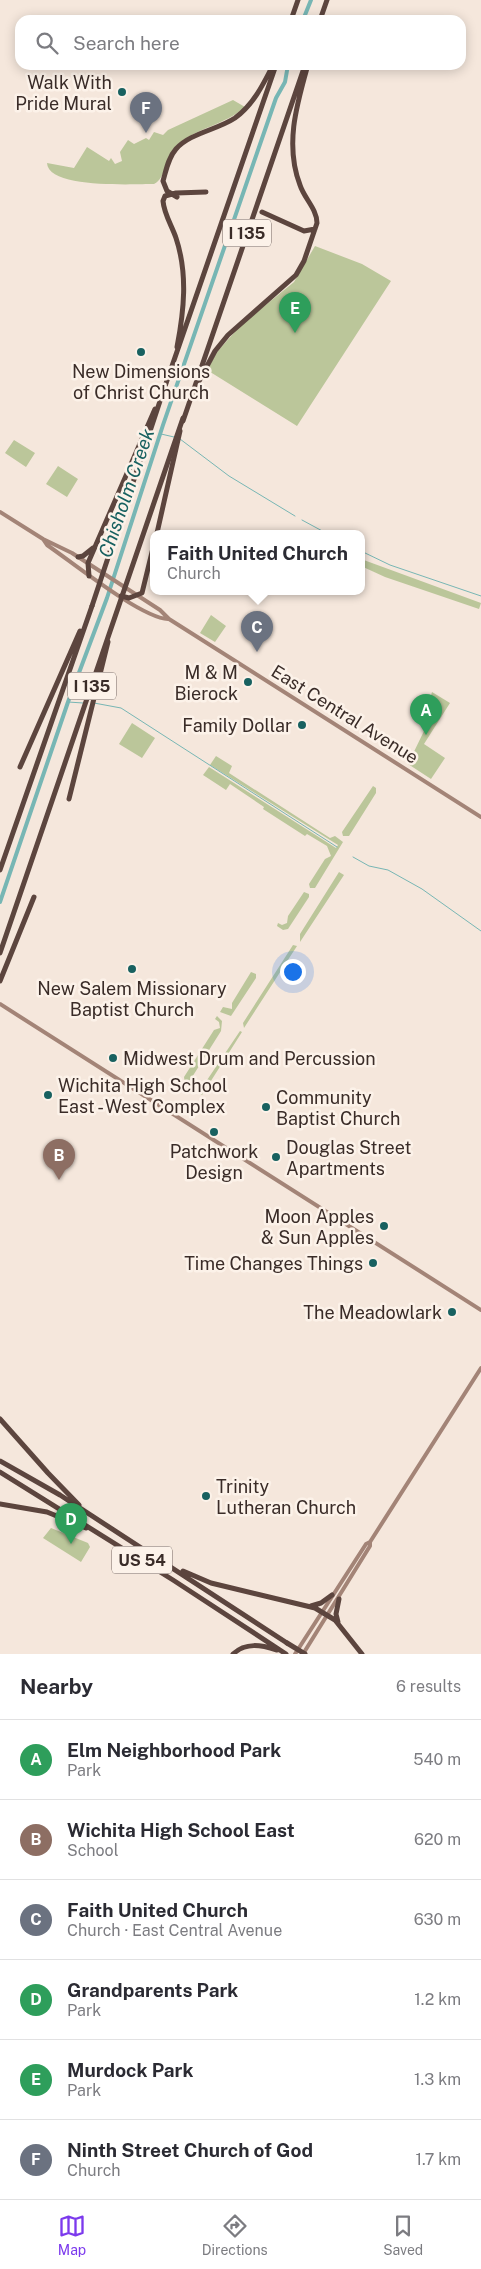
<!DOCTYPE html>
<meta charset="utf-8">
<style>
:root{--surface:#fff;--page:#f7f7f7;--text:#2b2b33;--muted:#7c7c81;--line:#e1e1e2;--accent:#7c3aed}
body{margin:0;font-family:"Public Sans",sans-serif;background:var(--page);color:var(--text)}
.you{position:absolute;left:292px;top:971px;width:18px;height:18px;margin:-12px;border:4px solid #fff;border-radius:50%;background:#1a73e8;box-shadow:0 0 0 8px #1a73e833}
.badge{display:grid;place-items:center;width:32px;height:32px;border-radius:50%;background:var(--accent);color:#fff;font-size:16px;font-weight:700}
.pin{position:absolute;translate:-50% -41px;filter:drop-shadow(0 1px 2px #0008)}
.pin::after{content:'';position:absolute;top:26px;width:18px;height:15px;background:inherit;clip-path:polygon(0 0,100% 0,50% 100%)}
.popup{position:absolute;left:150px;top:530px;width:215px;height:65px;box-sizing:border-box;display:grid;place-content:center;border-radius:10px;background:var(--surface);filter:drop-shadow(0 1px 4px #0005);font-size:16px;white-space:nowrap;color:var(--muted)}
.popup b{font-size:19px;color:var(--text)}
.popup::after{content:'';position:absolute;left:50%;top:100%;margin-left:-10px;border:10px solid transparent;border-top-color:var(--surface)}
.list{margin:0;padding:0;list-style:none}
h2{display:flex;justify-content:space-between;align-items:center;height:65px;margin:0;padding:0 20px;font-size:21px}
h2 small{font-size:16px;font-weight:400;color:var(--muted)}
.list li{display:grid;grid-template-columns:32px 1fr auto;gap:15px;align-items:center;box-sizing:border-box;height:80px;padding:0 20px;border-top:1px solid var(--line)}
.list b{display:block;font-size:19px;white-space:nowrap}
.list p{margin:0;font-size:16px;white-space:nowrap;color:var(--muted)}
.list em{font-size:16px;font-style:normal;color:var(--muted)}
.icon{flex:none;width:28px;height:28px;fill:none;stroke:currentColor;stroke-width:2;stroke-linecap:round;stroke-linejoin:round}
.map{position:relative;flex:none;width:481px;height:1654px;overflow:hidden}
.search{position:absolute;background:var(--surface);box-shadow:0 2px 12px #0003;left:15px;right:15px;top:15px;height:55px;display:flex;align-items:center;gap:12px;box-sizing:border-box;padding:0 18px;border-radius:15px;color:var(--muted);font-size:19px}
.sheet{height:545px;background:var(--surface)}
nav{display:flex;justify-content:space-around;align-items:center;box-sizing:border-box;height:70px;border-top:1px solid var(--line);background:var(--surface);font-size:14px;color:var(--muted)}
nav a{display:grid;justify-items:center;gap:2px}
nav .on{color:var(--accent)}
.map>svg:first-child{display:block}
</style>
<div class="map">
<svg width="481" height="1654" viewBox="0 0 481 1654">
<rect width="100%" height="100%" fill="#f5e7dc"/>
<path fill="#bbc69a" d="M233 100 245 107C225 125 196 128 177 145 165 155 167 178 154 184 134 184 48 189 47 163L74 168 87 147 109 161 111 158 115 164 122 161 120 152 128 140 134 144 146 138 149 140 154 132 163 135 168 130Z
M315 246 362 264 391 281 297 426 207 370 217 352 240 326 294 282Z
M14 440 35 453 26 467 5 453Z
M58 466 78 479 67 497 46 484Z
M361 559 481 603 479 609 385 577 361 566Z
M211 615 226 626 215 642 200 633Z
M432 692 450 703 424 744 445 758 431 779 408 764 424 731 428 705Z
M132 723 155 738 142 758 119 744Z
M216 756 232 766 229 773 330 838 335 836 343 842 315 888H310L309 884 325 859 331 856 327 846 307 834 305 836 263 809 264 807 230 784 226 790 203 775 209 767 336 848 338 845 210 765Z
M373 786 376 788V793L349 836H343L342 832Z
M339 872 344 875 300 942V934Z
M304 892 309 894V897L288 929 283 930 277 926 278 923 282 925 287 923 288 916Z
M293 945 297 946 244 1028 243 1023Z
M251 972 256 974V978L231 1016 220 1012 223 1007 232 1009V1003Z
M217 1016 222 1021 221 1031 189 1082 185 1084 184 1077 214 1030 220 1028 219 1022 215 1019Z
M240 1031 242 1032 202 1095 200 1094 199 1092Z
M51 1528 88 1543 90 1547 81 1562 43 1538Z"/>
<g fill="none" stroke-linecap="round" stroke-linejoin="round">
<path stroke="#77b6b4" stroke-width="1" d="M161 434 174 437
M180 439 229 476 295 516
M302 520 326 533
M361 551 390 565 481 596
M68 702 83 703
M94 703 121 708 337 847
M353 857 369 866 388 870 422 889 481 931"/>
<path stroke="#77b6b4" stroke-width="4" d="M303 20 311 0
M0 902 68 702 107 598 163 425 276 98 285 82 288 65"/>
<path stroke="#a38477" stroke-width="4" d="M0 512 43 539 72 553 160 610 169 619 481 817
M43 539 47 545C72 562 141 618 168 619
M0 1004 481 1310
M295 1654 366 1544 370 1542
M303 1654 370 1546V1542L481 1368"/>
<path stroke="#5c453e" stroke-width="5" d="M291 20 298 0
M320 20 327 0
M177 197 167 191 163 181C166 171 168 158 176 149 190 133 217 130 235 118 253 105 263 85 273 65
M262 212 304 231 315 229
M177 347C184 311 188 274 176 238 172 226 164 214 163 201L165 196 176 193 206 192
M198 383 215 351 228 335 296 275 304 261 317 223C317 209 304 198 300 185 285 146 296 107 307 68
M162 395 276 65
M183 421 305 65
M157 533 180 431
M78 557 83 556 93 548
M89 576 88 563 155 409
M121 596 129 598 142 593 153 548
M20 767 80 631
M69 799 108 642
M0 870 92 606
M0 981 34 897
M0 1419 48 1473 79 1505
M0 1461 60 1495 287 1643
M0 1472 173 1580 286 1654
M0 1504 47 1512 86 1528
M183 1571 211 1583 315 1608 335 1620 362 1654
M311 1606 321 1603 332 1595
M338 1622 336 1614 339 1599
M233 1654C246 1642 261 1645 277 1650"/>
<path stroke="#5c453e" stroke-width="5" d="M92 606 163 392
M0 953 183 418
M287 1643 305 1654"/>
</g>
<g fill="#186160" stroke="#fcf2e9" stroke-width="2">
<circle cx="122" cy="92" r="5"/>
<circle cx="141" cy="352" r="5"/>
<circle cx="248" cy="682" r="5"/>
<circle cx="302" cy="725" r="5"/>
<circle cx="132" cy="969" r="5"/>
<circle cx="113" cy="1058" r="5"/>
<circle cx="48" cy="1095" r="5"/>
<circle cx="266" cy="1107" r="5"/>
<circle cx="214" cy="1132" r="5"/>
<circle cx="276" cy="1157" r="5"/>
<circle cx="384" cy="1226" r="5"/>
<circle cx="373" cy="1263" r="5"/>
<circle cx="452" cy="1312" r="5"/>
<circle cx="206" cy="1496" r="5"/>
</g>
<g text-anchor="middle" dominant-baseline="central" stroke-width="5" stroke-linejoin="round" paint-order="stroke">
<g fill="#fcf2e9" stroke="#746762" stroke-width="1">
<rect x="223" y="219.5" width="48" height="27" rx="4"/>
<rect x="68" y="672.5" width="48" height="27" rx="4"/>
<rect x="112" y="1546.5" width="60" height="27" rx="4"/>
</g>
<g font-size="16" font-weight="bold" fill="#3a2c28">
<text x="247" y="233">I 135</text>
<text x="92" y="686">I 135</text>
<text x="142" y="1560">US 54</text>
</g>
<g font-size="18" fill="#3a2c28" stroke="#fcf2e9" text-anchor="end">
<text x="112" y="82">Walk With<tspan x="112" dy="21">Pride Mural</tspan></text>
<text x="141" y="371" text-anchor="middle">New Dimensions<tspan x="141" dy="21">of Christ Church</tspan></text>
<text x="238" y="672">M &amp; M<tspan x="238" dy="21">Bierock</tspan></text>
<text x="292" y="725">Family Dollar</text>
<text x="132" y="988" text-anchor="middle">New Salem Missionary<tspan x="132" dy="21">Baptist Church</tspan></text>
<text x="123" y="1058" text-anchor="start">Midwest Drum and Percussion</text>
<text x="58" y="1085" text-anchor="start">Wichita High School<tspan x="58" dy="21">East - West Complex</tspan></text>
<text x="276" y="1097" text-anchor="start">Community<tspan x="276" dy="21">Baptist Church</tspan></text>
<text x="286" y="1147" text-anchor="start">Douglas Street<tspan x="286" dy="21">Apartments</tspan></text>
<text x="214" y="1151" text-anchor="middle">Patchwork<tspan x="214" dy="21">Design</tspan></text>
<text x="374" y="1216">Moon Apples<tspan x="374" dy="21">&amp; Sun Apples</tspan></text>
<text x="363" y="1263">Time Changes Things</text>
<text x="442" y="1312">The Meadowlark</text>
<text x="216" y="1486" text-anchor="start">Trinity<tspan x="216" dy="21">Lutheran Church</tspan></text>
</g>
<g font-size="18" fill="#3a2c28" stroke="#fcf2e9">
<text transform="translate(345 714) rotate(32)">East Central Avenue</text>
</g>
<g font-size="19" font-style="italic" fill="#186160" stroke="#fcf2e9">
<text transform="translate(126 493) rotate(-71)">Chisholm Creek</text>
</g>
</g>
</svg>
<div class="you"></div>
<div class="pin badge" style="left:426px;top:735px;background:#2e9e5b">A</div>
<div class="pin badge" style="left:59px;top:1180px;background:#8d6e63">B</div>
<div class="pin badge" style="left:257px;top:652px;background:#6b7280">C</div>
<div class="popup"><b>Faith United Church</b>Church</div>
<div class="pin badge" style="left:71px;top:1544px;background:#2e9e5b">D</div>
<div class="pin badge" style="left:295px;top:333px;background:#2e9e5b">E</div>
<div class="pin badge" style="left:146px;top:133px;background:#6b7280">F</div>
<div class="search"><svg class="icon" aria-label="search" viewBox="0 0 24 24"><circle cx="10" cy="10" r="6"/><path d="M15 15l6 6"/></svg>Search here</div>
</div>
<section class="sheet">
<h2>Nearby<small>6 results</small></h2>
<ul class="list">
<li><span class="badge" style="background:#2e9e5b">A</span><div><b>Elm Neighborhood Park</b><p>Park</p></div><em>540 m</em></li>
<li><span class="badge" style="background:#8d6e63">B</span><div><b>Wichita High School East</b><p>School</p></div><em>620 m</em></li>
<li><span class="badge" style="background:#6b7280">C</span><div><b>Faith United Church</b><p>Church · East Central Avenue</p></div><em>630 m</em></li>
<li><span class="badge" style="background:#2e9e5b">D</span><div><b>Grandparents Park</b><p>Park</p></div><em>1.2 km</em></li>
<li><span class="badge" style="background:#2e9e5b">E</span><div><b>Murdock Park</b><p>Park</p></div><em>1.3 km</em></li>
<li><span class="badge" style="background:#6b7280">F</span><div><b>Ninth Street Church of God</b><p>Church</p></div><em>1.7 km</em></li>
</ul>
</section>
<nav>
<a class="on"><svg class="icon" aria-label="map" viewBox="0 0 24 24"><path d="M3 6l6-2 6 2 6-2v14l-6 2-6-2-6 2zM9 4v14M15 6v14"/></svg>Map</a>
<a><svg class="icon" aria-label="directions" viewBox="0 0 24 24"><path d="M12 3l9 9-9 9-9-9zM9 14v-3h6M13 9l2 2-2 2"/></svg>Directions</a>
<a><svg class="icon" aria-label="saved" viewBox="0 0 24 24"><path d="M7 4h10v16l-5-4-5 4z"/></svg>Saved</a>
</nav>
